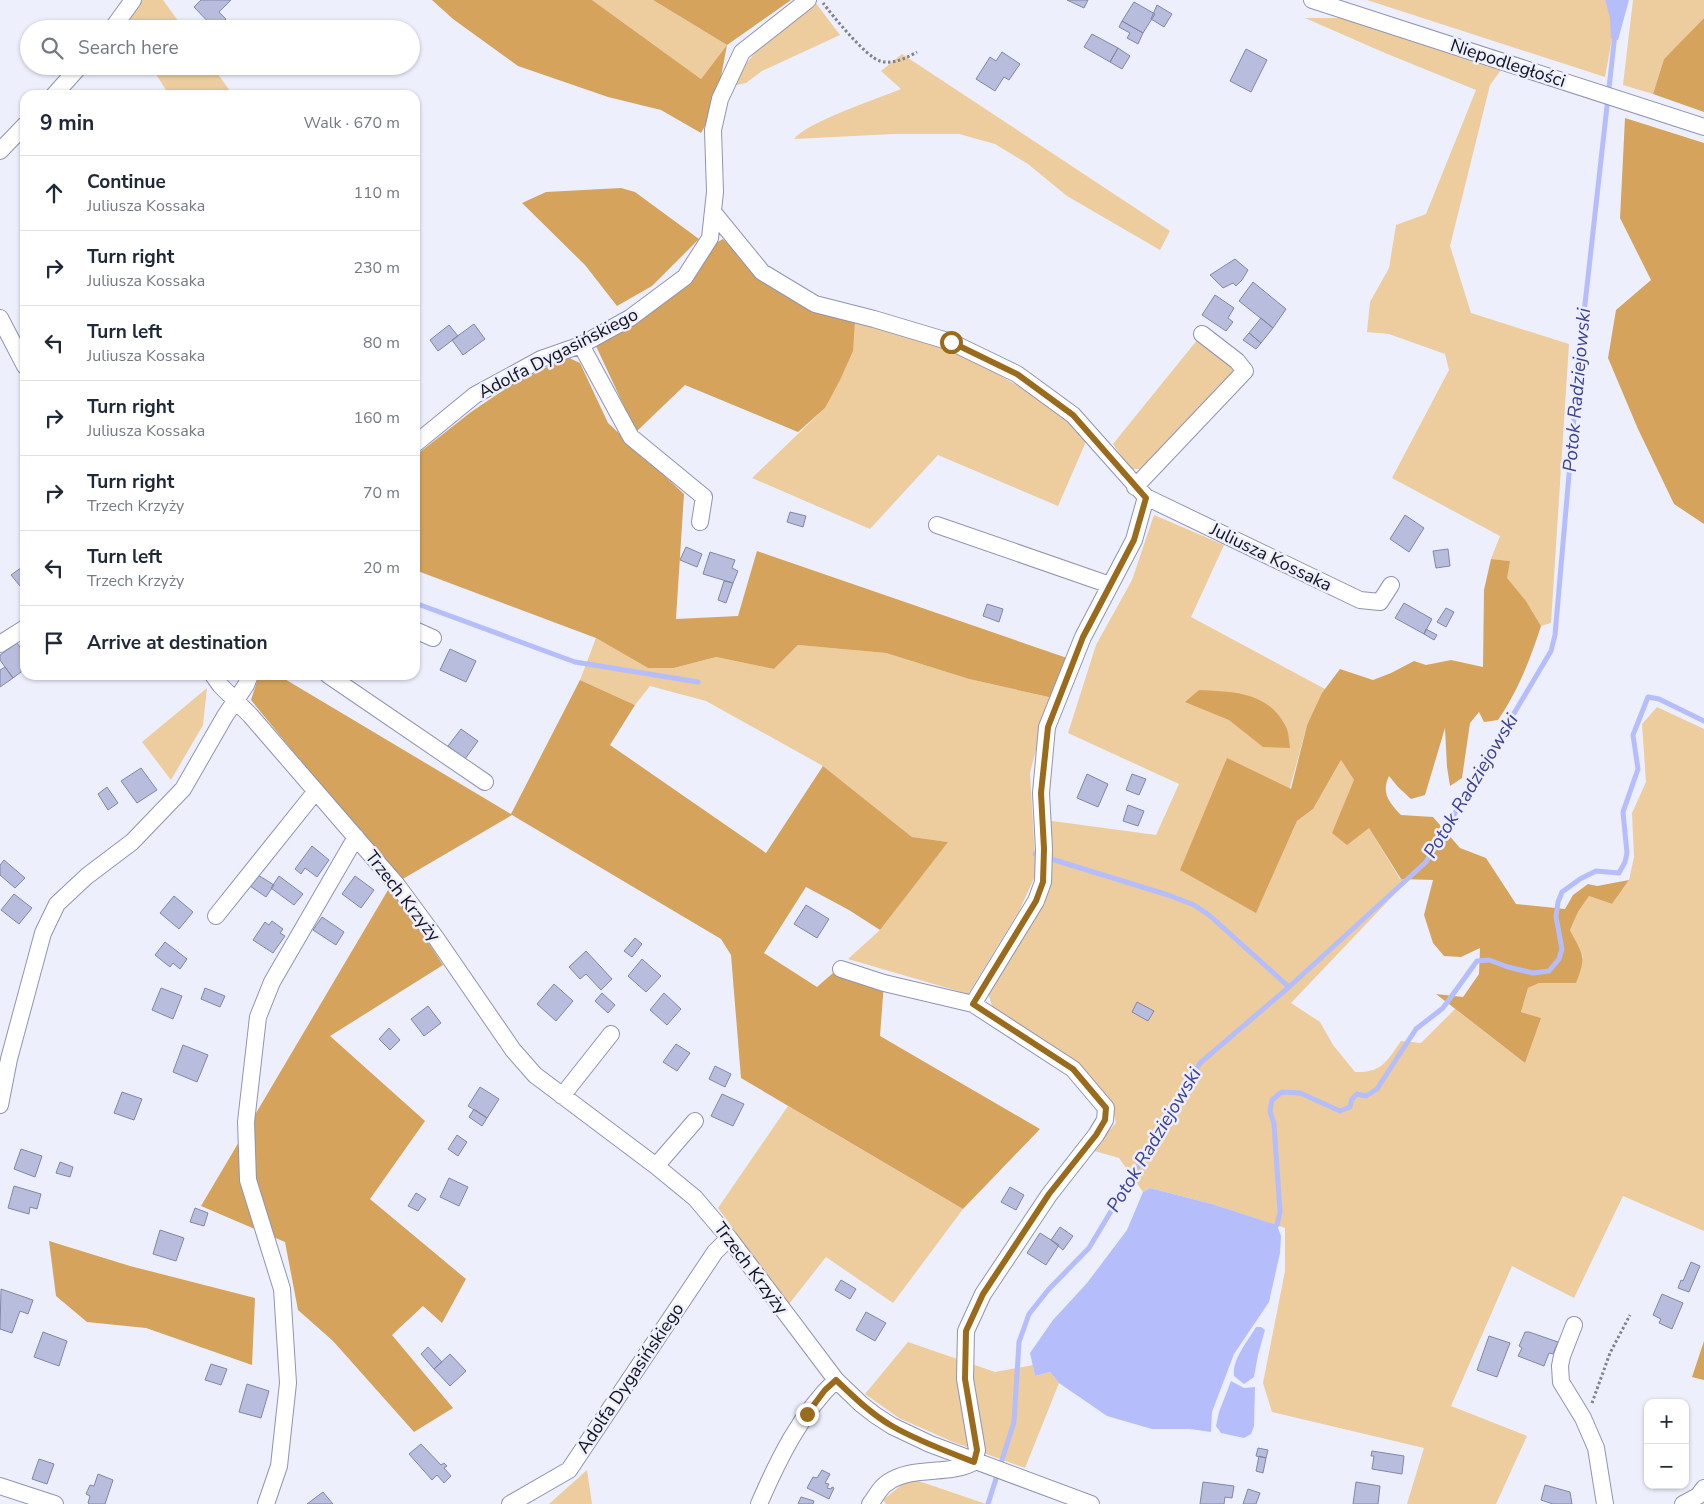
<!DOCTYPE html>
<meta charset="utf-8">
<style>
:root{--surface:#fff;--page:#f2f2f3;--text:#1f2937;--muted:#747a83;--line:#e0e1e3}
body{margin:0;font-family:"Nunito Sans",sans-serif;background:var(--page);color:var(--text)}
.controls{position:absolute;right:15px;bottom:15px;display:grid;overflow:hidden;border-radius:10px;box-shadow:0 1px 4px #0004}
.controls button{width:45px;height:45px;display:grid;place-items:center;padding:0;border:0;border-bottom:1px solid var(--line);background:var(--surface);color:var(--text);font:25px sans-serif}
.stop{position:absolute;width:15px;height:15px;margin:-11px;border:4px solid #9a6b1c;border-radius:50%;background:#fff}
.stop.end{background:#9a6b1c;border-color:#fff;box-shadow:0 1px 5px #0008}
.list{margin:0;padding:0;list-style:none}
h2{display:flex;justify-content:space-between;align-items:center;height:65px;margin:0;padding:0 20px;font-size:21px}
h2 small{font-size:16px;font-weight:400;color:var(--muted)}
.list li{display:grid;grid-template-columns:32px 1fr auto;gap:15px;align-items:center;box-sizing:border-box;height:75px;padding:0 20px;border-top:1px solid var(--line)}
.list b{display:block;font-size:19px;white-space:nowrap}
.list p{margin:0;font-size:16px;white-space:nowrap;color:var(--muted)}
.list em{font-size:16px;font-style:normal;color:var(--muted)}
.icon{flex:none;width:28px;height:28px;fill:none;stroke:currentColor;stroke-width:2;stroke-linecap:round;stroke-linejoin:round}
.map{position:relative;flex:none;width:1704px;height:1504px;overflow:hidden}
.search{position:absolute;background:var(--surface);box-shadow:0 1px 4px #0004;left:20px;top:20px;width:400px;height:55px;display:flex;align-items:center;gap:12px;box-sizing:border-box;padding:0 18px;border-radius:28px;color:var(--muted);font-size:19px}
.panel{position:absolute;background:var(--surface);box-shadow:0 1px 4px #0004;left:20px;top:90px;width:400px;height:590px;border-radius:15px}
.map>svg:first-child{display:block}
</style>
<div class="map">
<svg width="1704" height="1504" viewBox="0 0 1704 1504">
<rect width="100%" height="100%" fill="#edeffd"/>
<path fill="#edcc9e" d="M142 0H163L184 29H126L123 24Z
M592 0H653L727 45 701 79Z
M1367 0H1605L1614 28 1605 77Z
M1633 0H1704V18L1664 59 1653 94 1623 85Z
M815 2 840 35 762 71 746 83 732 86 742 69 758 49Z
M1305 18H1344L1501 70 1490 85 1450 246 1471 313 1569 344 1551 623 1541 626 1526 601 1506 578 1510 561 1491 559 1500 536 1392 478 1449 370 1445 354 1389 334 1367 332 1370 302 1389 268 1396 225 1426 214 1476 90 1385 53Z
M902 54 1170 231 1160 250 1067 196 1028 164 995 144 959 134H893L794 139C809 121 877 99 901 89L881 71Z
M151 66H212L233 95H169Z
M855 320C888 330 921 338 953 352 998 372 1052 404 1088 437L1058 506 938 455 870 529 752 478 825 408Z
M1202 334 1236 368 1141 469H1130L1113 444Z
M1154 515 1224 545 1191 617 1325 689 1307 725 1256 912 1297 821 1313 809 1341 760 1354 780 1369 828 1400 879H1409L1291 1003 1320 1022 1333 1045 1355 1072C1382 1073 1387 1061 1401 1041L1421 1043 1455 1009 1525 1063 1540 1018 1521 1012 1528 988 1539 983H1576L1583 956 1570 930 1578 912 1589 896 1612 904 1629 880 1634 857 1632 813 1646 782 1642 724 1657 707 1704 729V1231L1623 1196 1574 1298 1512 1266 1451 1406 1527 1436 1496 1504H1407L1424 1448 1272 1412 1263 1383 1285 1271V1228L1212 1204 1150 1188 1143 1192 1119 1158 1091 1150 1116 1123 1112 1105 993 1009 988 993 1048 891 1045 820 1156 835 1179 784 1068 733 1096 645 1132 580Z
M596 638 648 668H674L716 657 774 669 798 645 886 653 969 679 1053 698 1048 702 1030 773 1036 874 1019 911 968 994 848 959 880 930 947 842 912 837 823 766 706 701 650 686 635 705 580 680Z
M207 688 203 725 171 780 142 742Z
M788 1106 963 1209 893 1303 826 1257 789 1304 718 1208Z
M908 1342 995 1372 1033 1365 1035 1376 1050 1372 1059 1383 1025 1468 953 1442 899 1418 865 1394Z
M587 1470 592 1504H549Z
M910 1478 986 1504H886L883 1500Z"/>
<path fill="#d5a35b" d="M432 0H592L701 79 727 45 653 0H791L727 45 715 108 701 133 661 110 608 97 518 66 453 19Z
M1704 18V112L1653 94 1664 59Z
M1625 118 1704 143V524L1674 504 1638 429 1608 358 1616 310 1651 280 1620 218Z
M621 188 635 192 699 239 652 286 617 306 585 265 522 203 546 192Z
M723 239 759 276 855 320 853 351 840 380 825 408 798 432 685 385 636 432 596 346 689 283 712 245Z
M567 357 580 363 608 423 684 494 676 619 738 616 757 551 1067 658 1053 698 969 679 886 653 798 645 774 669 716 657 674 668H648L596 638 415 570V555L419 526 415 522V456L471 412 511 385Z
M1491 559 1510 561 1507 578 1526 601 1541 626C1530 660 1518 691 1498 720L1484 722 1479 712 1470 723 1462 778 1450 786 1447 767 1445 728 1425 795 1411 799 1398 787 1389 776C1381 793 1389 802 1401 815L1433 817 1460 848 1486 858 1516 904 1565 909 1573 895 1588 884 1597 886 1629 880 1612 904 1589 896 1578 912 1570 930C1583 956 1587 955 1576 983H1539L1528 988 1521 1012 1541 1018 1525 1063 1436 994 1463 997 1479 974 1480 948 1461 957 1444 956 1433 943 1424 915 1433 880 1401 879 1369 828 1347 845 1332 833 1354 780 1341 760 1313 809 1297 821 1256 913 1180 870 1227 758 1291 789 1307 725 1322 693 1340 669 1373 680 1391 673 1414 661 1426 665 1451 660 1483 667 1484 590Z
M259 675H278L511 814 580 680 635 705 610 745 766 853 823 766 912 837 948 842 880 930 849 910 806 887 764 953 817 987 833 973 884 983 880 1036 1040 1129 963 1209 741 1078 731 955 721 939 512 815 401 880 376 853 251 700Z
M1199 690C1232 692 1267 691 1285 725 1289 731 1289 741 1290 748L1263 747 1229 720 1185 702Z
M391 885 443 965 330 1036 425 1121 370 1199 466 1279 442 1323 423 1306 392 1335 453 1408 414 1432 333 1341 298 1310 285 1242 201 1206Z
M49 1241 130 1266 255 1298 252 1365 146 1328 87 1322 56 1296Z
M1704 1341V1380L1692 1377Z"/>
<path fill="#b5befa" d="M1605 0H1629L1618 40H1614L1611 38 1610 18Z
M1150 1188 1212 1204 1277 1225 1281 1236 1280 1253 1269 1302 1234 1354 1212 1412 1211 1432 1190 1429H1152L1107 1416 1059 1383 1050 1372 1035 1376 1030 1353 1053 1320 1087 1283 1127 1230 1143 1192Z
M1256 1327H1261L1265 1330 1258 1355 1254 1377 1244 1384 1234 1376C1232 1359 1248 1341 1256 1327Z
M1231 1381 1244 1388 1255 1387 1254 1426 1251 1434 1244 1438 1221 1433 1216 1426 1219 1412Z"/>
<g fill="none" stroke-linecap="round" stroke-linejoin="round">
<path stroke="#b5befa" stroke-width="5" d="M415 603 575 662 698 682
M1035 854 1168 895 1194 905 1209 915 1289 987
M1277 1225 1280 1212 1274 1124 1270 1111 1272 1100 1282 1092 1300 1093 1340 1111 1350 1107 1352 1099 1357 1094 1366 1096 1377 1089 1416 1029 1443 1008 1477 961 1489 960 1508 967 1533 973 1549 971 1559 959 1562 949 1556 917 1558 902 1562 892 1580 879 1596 871 1619 873 1625 862 1627 853 1623 812 1638 769 1633 735 1648 697 1659 699 1704 721
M988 1504 1014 1422 1019 1342 1029 1314 1049 1289 1089 1248 1200 1063 1289 987 1426 862 1551 651 1555 635 1580 349 1615 34"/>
</g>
<path fill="#b8bddd" stroke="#8287a5" d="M201 0H231L219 12 226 19 215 29 194 7Z
M1067 0H1088L1084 8Z
M1134 2 1155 14 1143 33 1122 21Z
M1157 5 1172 14 1164 27 1151 19Z
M1122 21 1143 33 1138 44 1127 38 1130 33 1119 27Z
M1092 34 1118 48 1110 62 1084 47Z
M1118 48 1130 56 1122 69 1110 62Z
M1246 49 1267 60 1251 92 1230 81Z
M1002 52 1020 64 1009 80 1004 77 995 91 976 79 990 57 996 61Z
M1235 259 1248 270 1242 280 1236 286 1233 283 1223 288 1210 275Z
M1253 282 1286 309 1273 328 1239 301Z
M1215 295 1234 308 1228 318 1233 322 1226 331 1202 315Z
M1261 318 1273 328 1261 343 1249 333Z
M474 324 485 339 463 355 452 340Z
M449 325 458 336 438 351 430 340Z
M1249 333 1261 343 1256 349 1243 340Z
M790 512 806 516 803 527 787 522Z
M1405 515 1424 528 1409 552 1390 539Z
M686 547 702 554 697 567 680 560Z
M1448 549 1450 566 1436 568 1433 551Z
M710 552 735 560 732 568 738 571 733 583 703 574Z
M25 565V583L20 586 11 575Z
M724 581 733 583 726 603 718 600Z
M1404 603 1432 619 1424 634 1395 618Z
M987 604 1003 609 999 622 983 616Z
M1446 608 1454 612 1446 627 1437 622Z
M1426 629 1437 635 1434 640 1424 634Z
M17 643 25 654V669L13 678 0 660V655Z
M450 649 476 661 466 682 440 670Z
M5 667 13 678 0 687V670Z
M461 729 478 741 465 759 448 746Z
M141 768 157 790 137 803 121 781Z
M1087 774 1108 784 1098 807 1077 798Z
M1132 774 1146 779 1139 795 1126 790Z
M107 787 118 803 108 810 98 794Z
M1128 805 1144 811 1138 826 1123 821Z
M312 846 329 860 317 877 305 868 301 874 295 869Z
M4 860 25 878 15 888 0 875V865Z
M258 875 274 885 266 897 250 886Z
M279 876 303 894 294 905 271 888Z
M355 876 374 890 361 908 342 894Z
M14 894 32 908 19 924 1 910Z
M174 896 193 912 179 929 160 913Z
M806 905 829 919 817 938 794 924Z
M322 917 344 932 336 945 313 930Z
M272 921 283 929 280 933 285 936 273 953 253 940 265 922 269 925Z
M635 938 642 944 632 957 624 951Z
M165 942 187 959 180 969 173 963 170 967 155 955Z
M586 951 612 979 601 990 586 974 580 979 569 967Z
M642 959 661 976 646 992 628 976Z
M554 984 573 1001 556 1021 537 1004Z
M161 988 182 996 173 1019 152 1010Z
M205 988 225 996 220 1007 201 999Z
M602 993 615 1005 608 1013 595 1001Z
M664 993 681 1009 667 1025 650 1010Z
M1137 1002 1154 1011 1148 1021 1132 1012Z
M428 1006 441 1023 424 1036 411 1019Z
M389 1028 400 1040 390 1050 379 1039Z
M676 1044 690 1053 677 1071 663 1062Z
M183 1045 208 1055 197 1082 173 1072Z
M715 1066 731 1074 725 1087 709 1079Z
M480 1087 499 1099 487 1118 468 1106Z
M122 1092 142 1099 134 1120 114 1113Z
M722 1094 744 1104 733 1126 711 1116Z
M474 1109 487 1118 482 1126 469 1117Z
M457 1135 467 1142 458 1156 448 1149Z
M21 1149 42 1156 35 1177 14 1169Z
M60 1162 73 1167 70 1177 56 1173Z
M449 1178 468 1187 459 1206 440 1197Z
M14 1186 41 1194 37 1209 30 1207 29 1214 8 1208Z
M1010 1187 1024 1195 1016 1210 1001 1202Z
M416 1193 426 1199 418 1211 408 1206Z
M195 1208 208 1213 204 1226 190 1222Z
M1060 1227 1073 1236 1063 1250 1051 1240Z
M160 1230 184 1238 176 1261 153 1254Z
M1040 1233 1059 1245 1046 1265 1027 1253Z
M1691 1262 1700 1266 1689 1292 1678 1288 1681 1280 1683 1281Z
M841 1280 856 1289 850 1299 835 1290Z
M1 1289 33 1300 28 1314 20 1311 12 1333 0 1329Z
M1662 1294 1683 1303 1672 1329 1659 1323 1661 1319 1653 1315Z
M866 1312 886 1323 875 1341 856 1330Z
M43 1332 67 1341 59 1366 34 1357Z
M1525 1332H1529L1558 1342 1553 1354 1549 1353 1544 1366 1518 1356 1522 1348 1519 1346Z
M1489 1336 1510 1343 1497 1377 1477 1370Z
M428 1347 442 1362 434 1369 421 1354Z
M450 1354 466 1371 450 1386 434 1369Z
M211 1364 227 1369 221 1385 205 1380Z
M247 1384 269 1391 261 1418 239 1412Z
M421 1444 441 1465 444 1463 447 1466 444 1468 451 1476 444 1483 437 1475 432 1480 409 1454Z
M1258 1448 1268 1450 1266 1458 1256 1456Z
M1372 1451 1404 1456 1402 1474 1372 1469 1374 1456H1371Z
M1259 1456 1266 1458 1263 1473 1256 1471Z
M39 1459 54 1464 47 1484 32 1479Z
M822 1470 830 1474 825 1483 829 1484 827 1488 831 1489 832 1487 834 1488 829 1499 807 1488 813 1477 817 1478Z
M98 1474 113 1480 105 1504H89L88 1503 90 1496 86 1494 90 1485 94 1486Z
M1203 1482 1234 1486 1232 1498 1225 1497 1224 1504H1200Z
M1356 1482 1380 1486 1378 1504H1353Z
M1545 1485 1570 1492 1572 1504H1553L1541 1500Z
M1248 1489 1260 1493 1256 1504H1243Z
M323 1492 333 1504H307Z
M801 1497 814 1501 813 1504H798Z"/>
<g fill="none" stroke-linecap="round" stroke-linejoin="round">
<g stroke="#8f94b3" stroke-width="18">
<path id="minor" d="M1312 0 1704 127
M112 29 133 0
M54 95 80 66
M0 151 25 125
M713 212 762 272 815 304 874 319 951 342 1017 374 1073 415 1146 497 1134 540 1083 637 1047 727 1041 793 1044 849 1043 882 1036 901 973 1004 1073 1069 1106 1108 1105 1120 1096 1135 1049 1195 983 1294 966 1331 965 1379 977 1450 974 1462C950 1476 911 1465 887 1483 880 1487 875 1498 870 1504
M0 318 25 366
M581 345 631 437 704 497 700 522
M415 444 475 395 541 359 581 345 630 318 685 277 710 238 715 192 713 130 720 99 742 52 808 0
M1135 487 1245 371 1237 361 1202 334
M1146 497 1360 600 1380 602 1391 585
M937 525 1110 585
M415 630 433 638
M0 644 25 628
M213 675 220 685 250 715 397 885 436 938 513 1050 535 1075 656 1166 695 1198 729 1238 836 1380 861 1404 875 1415 892 1426 930 1444 1091 1504
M328 675 485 782
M216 916 316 791
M841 969 884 983 973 1004
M562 1096 611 1034
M0 1105 9 1059 43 933 57 904 87 876 132 842 183 789 225 716 246 685 250 675
M656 1166 695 1121
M1574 1325 1562 1356 1560 1366 1561 1382 1583 1418 1596 1448 1605 1504
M0 1486 55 1504
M266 1504 279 1466 288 1383 282 1289 248 1180 246 1122 258 1017 272 982 356 837
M510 1504 569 1470 715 1252 729 1238
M759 1504C778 1460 801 1413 836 1380
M1683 1504 1698 1496 1704 1488"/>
</g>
<path stroke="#7f818d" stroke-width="3" stroke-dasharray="2.5 2.5" stroke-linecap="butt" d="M823 3C832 15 866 57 880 61 893 65 906 58 917 52
M1592 1403 1610 1353 1630 1315"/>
<use href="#minor" stroke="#fff" stroke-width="16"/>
</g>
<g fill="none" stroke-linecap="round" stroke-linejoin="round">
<path stroke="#9a6b1c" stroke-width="6" d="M807 1414 825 1390 836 1380C854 1397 871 1414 892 1426 918 1441 946 1451 974 1462L977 1450 965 1379 966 1331 983 1294 1049 1194 1096 1135 1105 1120 1106 1108 1073 1069 973 1004 1036 901 1043 882 1044 849 1041 793 1048 727 1083 637 1134 540 1146 498 1073 415 1017 374 951 342"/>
</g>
<g text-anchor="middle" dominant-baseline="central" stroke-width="5" stroke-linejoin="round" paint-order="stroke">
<g font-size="18" fill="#10111c" stroke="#edeffd">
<text transform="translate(1508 63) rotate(18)">Niepodległości</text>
<text transform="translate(558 353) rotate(-27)">Adolfa Dygasińskiego</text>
<text transform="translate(1271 557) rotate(26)">Juliusza Kossaka</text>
<text transform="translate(403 896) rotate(52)">Trzech Krzyży</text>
<text transform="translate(751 1268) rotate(53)">Trzech Krzyży</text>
<text transform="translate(630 1378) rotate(-56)">Adolfa Dygasińskiego</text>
</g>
<g font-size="19" font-style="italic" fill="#3e4096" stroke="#edeffd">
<text transform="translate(1577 390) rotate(-85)">Potok Radziejowski</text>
<text transform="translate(1471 786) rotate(-59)">Potok Radziejowski</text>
<text transform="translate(1154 1140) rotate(-59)">Potok Radziejowski</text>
</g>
</g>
</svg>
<div class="controls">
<button>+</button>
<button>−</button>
</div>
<div class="stop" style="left:951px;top:342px"></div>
<div class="stop end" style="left:807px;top:1414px"></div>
<div class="search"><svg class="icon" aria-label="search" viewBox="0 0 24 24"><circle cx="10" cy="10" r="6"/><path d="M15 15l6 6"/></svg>Search here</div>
<section class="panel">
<h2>9 min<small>Walk · 670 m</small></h2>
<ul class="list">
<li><svg class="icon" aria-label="ahead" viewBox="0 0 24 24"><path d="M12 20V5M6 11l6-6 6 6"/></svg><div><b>Continue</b><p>Juliusza Kossaka</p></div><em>110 m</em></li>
<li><svg class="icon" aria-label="right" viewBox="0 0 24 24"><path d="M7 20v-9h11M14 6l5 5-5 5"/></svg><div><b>Turn right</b><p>Juliusza Kossaka</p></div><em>230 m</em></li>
<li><svg class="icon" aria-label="left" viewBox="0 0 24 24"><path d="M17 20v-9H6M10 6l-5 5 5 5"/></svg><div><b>Turn left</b><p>Juliusza Kossaka</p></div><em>80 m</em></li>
<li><svg class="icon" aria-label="right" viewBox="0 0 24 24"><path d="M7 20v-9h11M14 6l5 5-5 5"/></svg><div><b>Turn right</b><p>Juliusza Kossaka</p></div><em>160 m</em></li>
<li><svg class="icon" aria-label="right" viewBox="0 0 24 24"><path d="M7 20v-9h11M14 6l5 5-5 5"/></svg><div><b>Turn right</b><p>Trzech Krzyży</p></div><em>70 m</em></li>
<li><svg class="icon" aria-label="left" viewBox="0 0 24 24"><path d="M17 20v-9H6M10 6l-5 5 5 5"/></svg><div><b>Turn left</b><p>Trzech Krzyży</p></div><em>20 m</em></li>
<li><svg class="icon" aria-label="arrive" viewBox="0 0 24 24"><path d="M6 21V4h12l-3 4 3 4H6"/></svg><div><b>Arrive at destination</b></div></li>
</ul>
</section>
</div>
